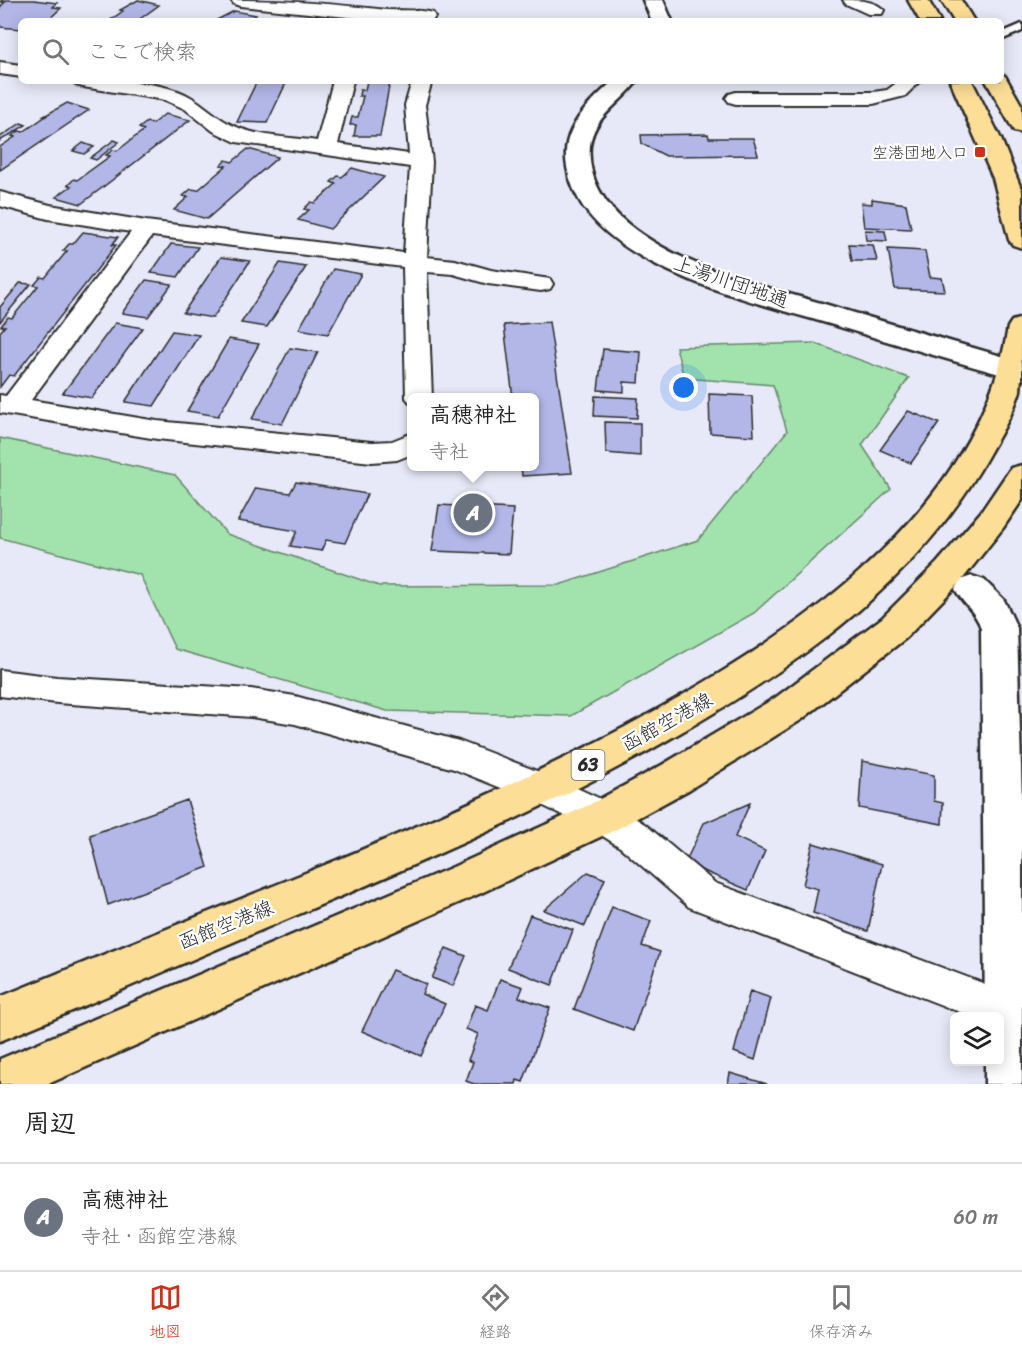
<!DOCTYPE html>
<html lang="ja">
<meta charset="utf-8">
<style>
:root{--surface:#fff;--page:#f2f2f2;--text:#222;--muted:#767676;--line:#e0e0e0;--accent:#c8321e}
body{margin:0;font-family:Sriracha,"Klee One",sans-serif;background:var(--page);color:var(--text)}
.controls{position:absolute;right:18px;bottom:18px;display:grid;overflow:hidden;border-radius:9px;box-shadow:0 3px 15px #0003}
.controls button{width:54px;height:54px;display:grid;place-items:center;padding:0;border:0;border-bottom:2px solid var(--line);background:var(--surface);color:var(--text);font:30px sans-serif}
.you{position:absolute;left:684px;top:388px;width:21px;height:21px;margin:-15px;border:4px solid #fff;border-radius:50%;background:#1a73e8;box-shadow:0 0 0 9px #1a73e833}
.badge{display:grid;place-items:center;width:39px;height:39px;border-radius:50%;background:var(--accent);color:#fff;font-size:20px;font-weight:700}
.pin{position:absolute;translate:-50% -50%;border:3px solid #fff;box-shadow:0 2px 6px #0006}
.popup{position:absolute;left:407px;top:393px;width:132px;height:78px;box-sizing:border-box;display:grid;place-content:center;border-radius:9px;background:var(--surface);filter:drop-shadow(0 2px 4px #0005);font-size:20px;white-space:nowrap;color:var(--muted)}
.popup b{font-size:22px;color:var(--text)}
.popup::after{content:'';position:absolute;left:50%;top:100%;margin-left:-12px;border:12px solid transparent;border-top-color:var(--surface)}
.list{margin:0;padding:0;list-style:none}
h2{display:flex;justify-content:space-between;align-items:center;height:78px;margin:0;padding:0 24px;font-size:26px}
h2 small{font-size:20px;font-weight:400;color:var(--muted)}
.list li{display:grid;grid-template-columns:39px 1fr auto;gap:18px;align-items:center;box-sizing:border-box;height:108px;padding:0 24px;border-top:2px solid var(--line)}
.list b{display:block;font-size:22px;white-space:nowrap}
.list p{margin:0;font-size:20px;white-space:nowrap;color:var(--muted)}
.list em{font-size:20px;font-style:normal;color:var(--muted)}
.icon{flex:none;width:33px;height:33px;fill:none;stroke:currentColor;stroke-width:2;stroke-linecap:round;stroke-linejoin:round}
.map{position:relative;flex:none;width:1022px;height:1084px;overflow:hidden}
.search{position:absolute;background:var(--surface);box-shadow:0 3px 15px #0003;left:18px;right:18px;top:18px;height:66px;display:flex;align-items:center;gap:15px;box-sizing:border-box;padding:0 21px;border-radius:9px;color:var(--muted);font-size:22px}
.sheet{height:186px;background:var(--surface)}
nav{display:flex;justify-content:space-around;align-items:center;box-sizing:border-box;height:84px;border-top:2px solid var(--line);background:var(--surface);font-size:16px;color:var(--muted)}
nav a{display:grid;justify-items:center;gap:3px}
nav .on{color:var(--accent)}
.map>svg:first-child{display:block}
</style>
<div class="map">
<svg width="1022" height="1084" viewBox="0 0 1022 1084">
<rect width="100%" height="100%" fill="#e8e9f8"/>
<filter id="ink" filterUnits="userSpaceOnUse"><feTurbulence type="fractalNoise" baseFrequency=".0167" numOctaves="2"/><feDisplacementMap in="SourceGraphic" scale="12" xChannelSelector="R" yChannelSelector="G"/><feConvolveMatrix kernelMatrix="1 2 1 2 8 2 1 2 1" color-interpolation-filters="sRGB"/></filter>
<g filter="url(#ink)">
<path fill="#a2e3ad" stroke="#66876c" stroke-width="1.5" d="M814 343 909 378 862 445 891 489 754 613 571 716 387 711 175 649 140 575 0 538V438L175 475 227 534 379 586 559 585 698 540 787 431 773 385 684 378 676 347Z"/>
<path fill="#b2b7e8" stroke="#2b2b2b" stroke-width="1.5" d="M2 0H34L57 3 53 7 61 8 47 21H21V29L0 27V7L5 2H0Z
M138 0 159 5 137 21H109L123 11 120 10Z
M234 11 256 15 248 21H215Z
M257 81H287L267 123 237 122Z
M367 81H390L380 136H354L356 125H350L352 117H358L363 96H359L360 90H365Z
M67 103 89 110 0 170V147L15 137 12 136 19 131 23 132 46 116H44Z
M165 114 190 120 81 204 56 197 71 186 68 185 74 179 77 180 110 156 106 155 113 150 117 151 144 130 139 128 147 122 152 124Z
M21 123 26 125 0 141V137Z
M708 134 709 138H753L758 155 666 156 642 144 641 135Z
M114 140 119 142 96 160 90 158Z
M83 143 94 147 84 154 73 151Z
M248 149 278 157 207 219 174 210 188 197 183 196 191 189 198 190 226 166 221 165 226 160 232 162Z
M352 168 384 177 330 229 298 220 309 210 304 209 311 202 315 203 336 184 331 182 338 176 342 177Z
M872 199 906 204 911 229 864 227 861 203 872 204Z
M865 230 885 231 887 241 866 240Z
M83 232 118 237 112 245H116L14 376 9 375 0 387V332L5 326H1L8 317 12 318 38 286 34 285 41 277 45 278 67 251H63L69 244H73Z
M171 244 198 247 178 277 151 273Z
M849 244 873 245 877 261H852Z
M888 249 925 251 930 277 942 278 945 291 895 289Z
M221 257 250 261 213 318 183 313Z
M280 263 306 267 267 327 241 323Z
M333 269 361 274 328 334 299 329Z
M146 280 172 284 148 317 122 313Z
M20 283 31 284 0 322V307Z
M549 322 572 473 522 476 521 466H534V398H513L504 325Z
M115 323 143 328 92 398 63 393Z
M172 331 199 335 154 406 125 402Z
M229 339 259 344 218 416 187 411Z
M290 348 318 352 282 424 252 419Z
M603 349 641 352 639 383 624 382V392L598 390Z
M709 394 752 396 754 436 710 433Z
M595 396 638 398 637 418 594 416Z
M908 411 939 423 911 463 880 450Z
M605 422 640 423V456L606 453Z
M296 482 367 494 345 543 326 540 321 551 290 546 297 531 238 521 256 488 290 493Z
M439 505 513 509 509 554 432 551Z
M862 761 934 775V801L943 803 942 824 859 808Z
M187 800 208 867 108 905 90 835Z
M750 803 735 837 765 851 748 890 685 863 704 823Z
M813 843 882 864 868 931 813 913 818 889 803 885Z
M588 872 605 879 585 926 544 910Z
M612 907 651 921 642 946 660 952 633 1031 574 1009Z
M530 915 573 930 552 985 508 968Z
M446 948 466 956 453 986 432 978Z
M392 970 426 984 422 994 445 1004 421 1056 362 1031Z
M500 979 523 987 519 997 550 1008 523 1082 517 1080 516 1084H474L466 1081 473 1062 468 1060 478 1034 466 1029 475 1005 488 1010Z
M750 991 771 998 755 1060 734 1052Z
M730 1073 767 1084H728Z"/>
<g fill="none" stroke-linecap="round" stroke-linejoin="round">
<g stroke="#2b2b2b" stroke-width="5">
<path id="service" d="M1022 24V31L1001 40V33Z"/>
</g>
<g stroke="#2b2b2b" stroke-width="4">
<path id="minor" d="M231 0C283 0 334 4 387 10 402 11 418 9 433 13L435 17 432 21H386L240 6 234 4Z
M843 0C857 0 874 0 884 10L882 14H868L846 4Z
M0 62 21 65V77L0 74Z
M73 81C107 81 145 79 178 91 198 98 210 113 228 123 254 137 289 137 317 141L333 81H353L338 144 409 154 405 105 412 81H432L425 105 432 162 427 257 455 260 491 270 550 279 553 284 550 289 541 291 488 284 453 274 427 272 432 398H412V405L406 398 403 267 152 236 31 400 157 421 372 442 392 441 412 433V454L397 460 372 462 157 439 0 413V395L6 396 131 232 48 219 0 206V192L50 205 146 221 404 253 410 167 236 142 213 131 185 109 165 100 83 87 76 85Z
M899 81H920L905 96 873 104H736L729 102 726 98 729 94 736 92H873L887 90Z
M0 670 57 677 251 689 295 696 459 741 555 778 616 806 646 825 715 883 1020 997 1022 1001 1020 1025 1006 1031 1000 1028V1016H970L689 907 620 847 590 828 531 800 454 769 295 724 251 717 57 703 0 696Z"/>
</g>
<g stroke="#2b2b2b" stroke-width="5">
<path id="tertiary" d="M643 0H663L672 21H652Z
M613 81H637C622 103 593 116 590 146 587 177 604 205 628 224 682 268 755 284 821 303 888 323 955 343 1022 362V380C957 363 894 343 830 324 753 301 599 268 571 182 565 165 563 146 572 129 581 110 598 95 613 81Z
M972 576 984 580 1004 600 1017 628 1022 802V1084H985V1062H1000V1016H985L981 628C976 612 963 604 955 589L960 580Z"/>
</g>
<g stroke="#2b2b2b" stroke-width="5">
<path id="primary" d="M908 0H928L940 21H920Z
M941 0H961L974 21H954Z
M1001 75 1005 76 1022 106V133L1014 131 986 81H1001Z
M950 81H972L1001 139 1022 191V248L1013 245 1009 240 993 178Z
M1022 318C1022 339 1022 372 1020 391 1013 414 1000 435 988 456 913 591 782 676 650 750 534 814 413 866 292 917 194 958 98 1001 0 1041V997C99 956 199 916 298 876 409 831 519 783 625 727 783 642 977 520 1008 327L1012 321Z
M1022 465V500L1003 528 961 581 906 638 801 720 690 789 617 829 481 893 48 1084H0V1059L453 867 589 805 662 765 775 698 882 618 937 563 981 512 1011 468Z"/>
</g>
<use href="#service" fill="#fff" fill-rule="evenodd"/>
<use href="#minor" fill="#fff" fill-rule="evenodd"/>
<use href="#tertiary" fill="#fff" fill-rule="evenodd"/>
<use href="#primary" fill="#fcde96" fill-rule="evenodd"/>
</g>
</g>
<rect fill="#c8321e" stroke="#fff" stroke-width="2" x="974" y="146" width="12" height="12" rx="3"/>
<g text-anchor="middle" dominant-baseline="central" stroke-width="4.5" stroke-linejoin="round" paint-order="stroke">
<g font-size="16" fill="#2b2b2b" stroke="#fff" text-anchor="end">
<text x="968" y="152">空港団地入口</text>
</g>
<rect fill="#fff" stroke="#6b6b6b" stroke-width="1.5" x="571.5" y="750" width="33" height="30" rx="4.5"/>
<g font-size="18" font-weight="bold" fill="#2b2b2b">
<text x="588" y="765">63</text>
</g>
<g font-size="20" fill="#2b2b2b" stroke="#fff">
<text transform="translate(731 282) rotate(19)">上湯川団地通</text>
<text transform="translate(667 722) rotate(-29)">函館空港線</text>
<text transform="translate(226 925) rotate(-22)">函館空港線</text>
</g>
</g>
</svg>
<div class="controls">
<button><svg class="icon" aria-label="layers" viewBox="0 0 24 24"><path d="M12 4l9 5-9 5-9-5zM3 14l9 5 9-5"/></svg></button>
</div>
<div class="you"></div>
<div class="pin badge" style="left:473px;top:513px;background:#6b7280">A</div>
<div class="popup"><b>高穂神社</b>寺社</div>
<div class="search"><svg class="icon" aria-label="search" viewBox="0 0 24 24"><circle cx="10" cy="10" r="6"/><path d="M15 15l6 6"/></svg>ここで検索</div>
</div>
<section class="sheet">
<h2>周辺<small></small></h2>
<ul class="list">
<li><span class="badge" style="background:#6b7280">A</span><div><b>高穂神社</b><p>寺社 · 函館空港線</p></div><em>60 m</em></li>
</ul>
</section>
<nav>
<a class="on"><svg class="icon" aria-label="map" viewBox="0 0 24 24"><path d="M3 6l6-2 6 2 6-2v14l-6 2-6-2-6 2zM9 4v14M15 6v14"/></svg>地図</a>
<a><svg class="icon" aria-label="directions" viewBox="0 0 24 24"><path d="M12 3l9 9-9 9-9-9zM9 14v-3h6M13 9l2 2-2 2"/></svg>経路</a>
<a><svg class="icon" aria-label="saved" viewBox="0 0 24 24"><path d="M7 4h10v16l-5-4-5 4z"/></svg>保存済み</a>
</nav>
